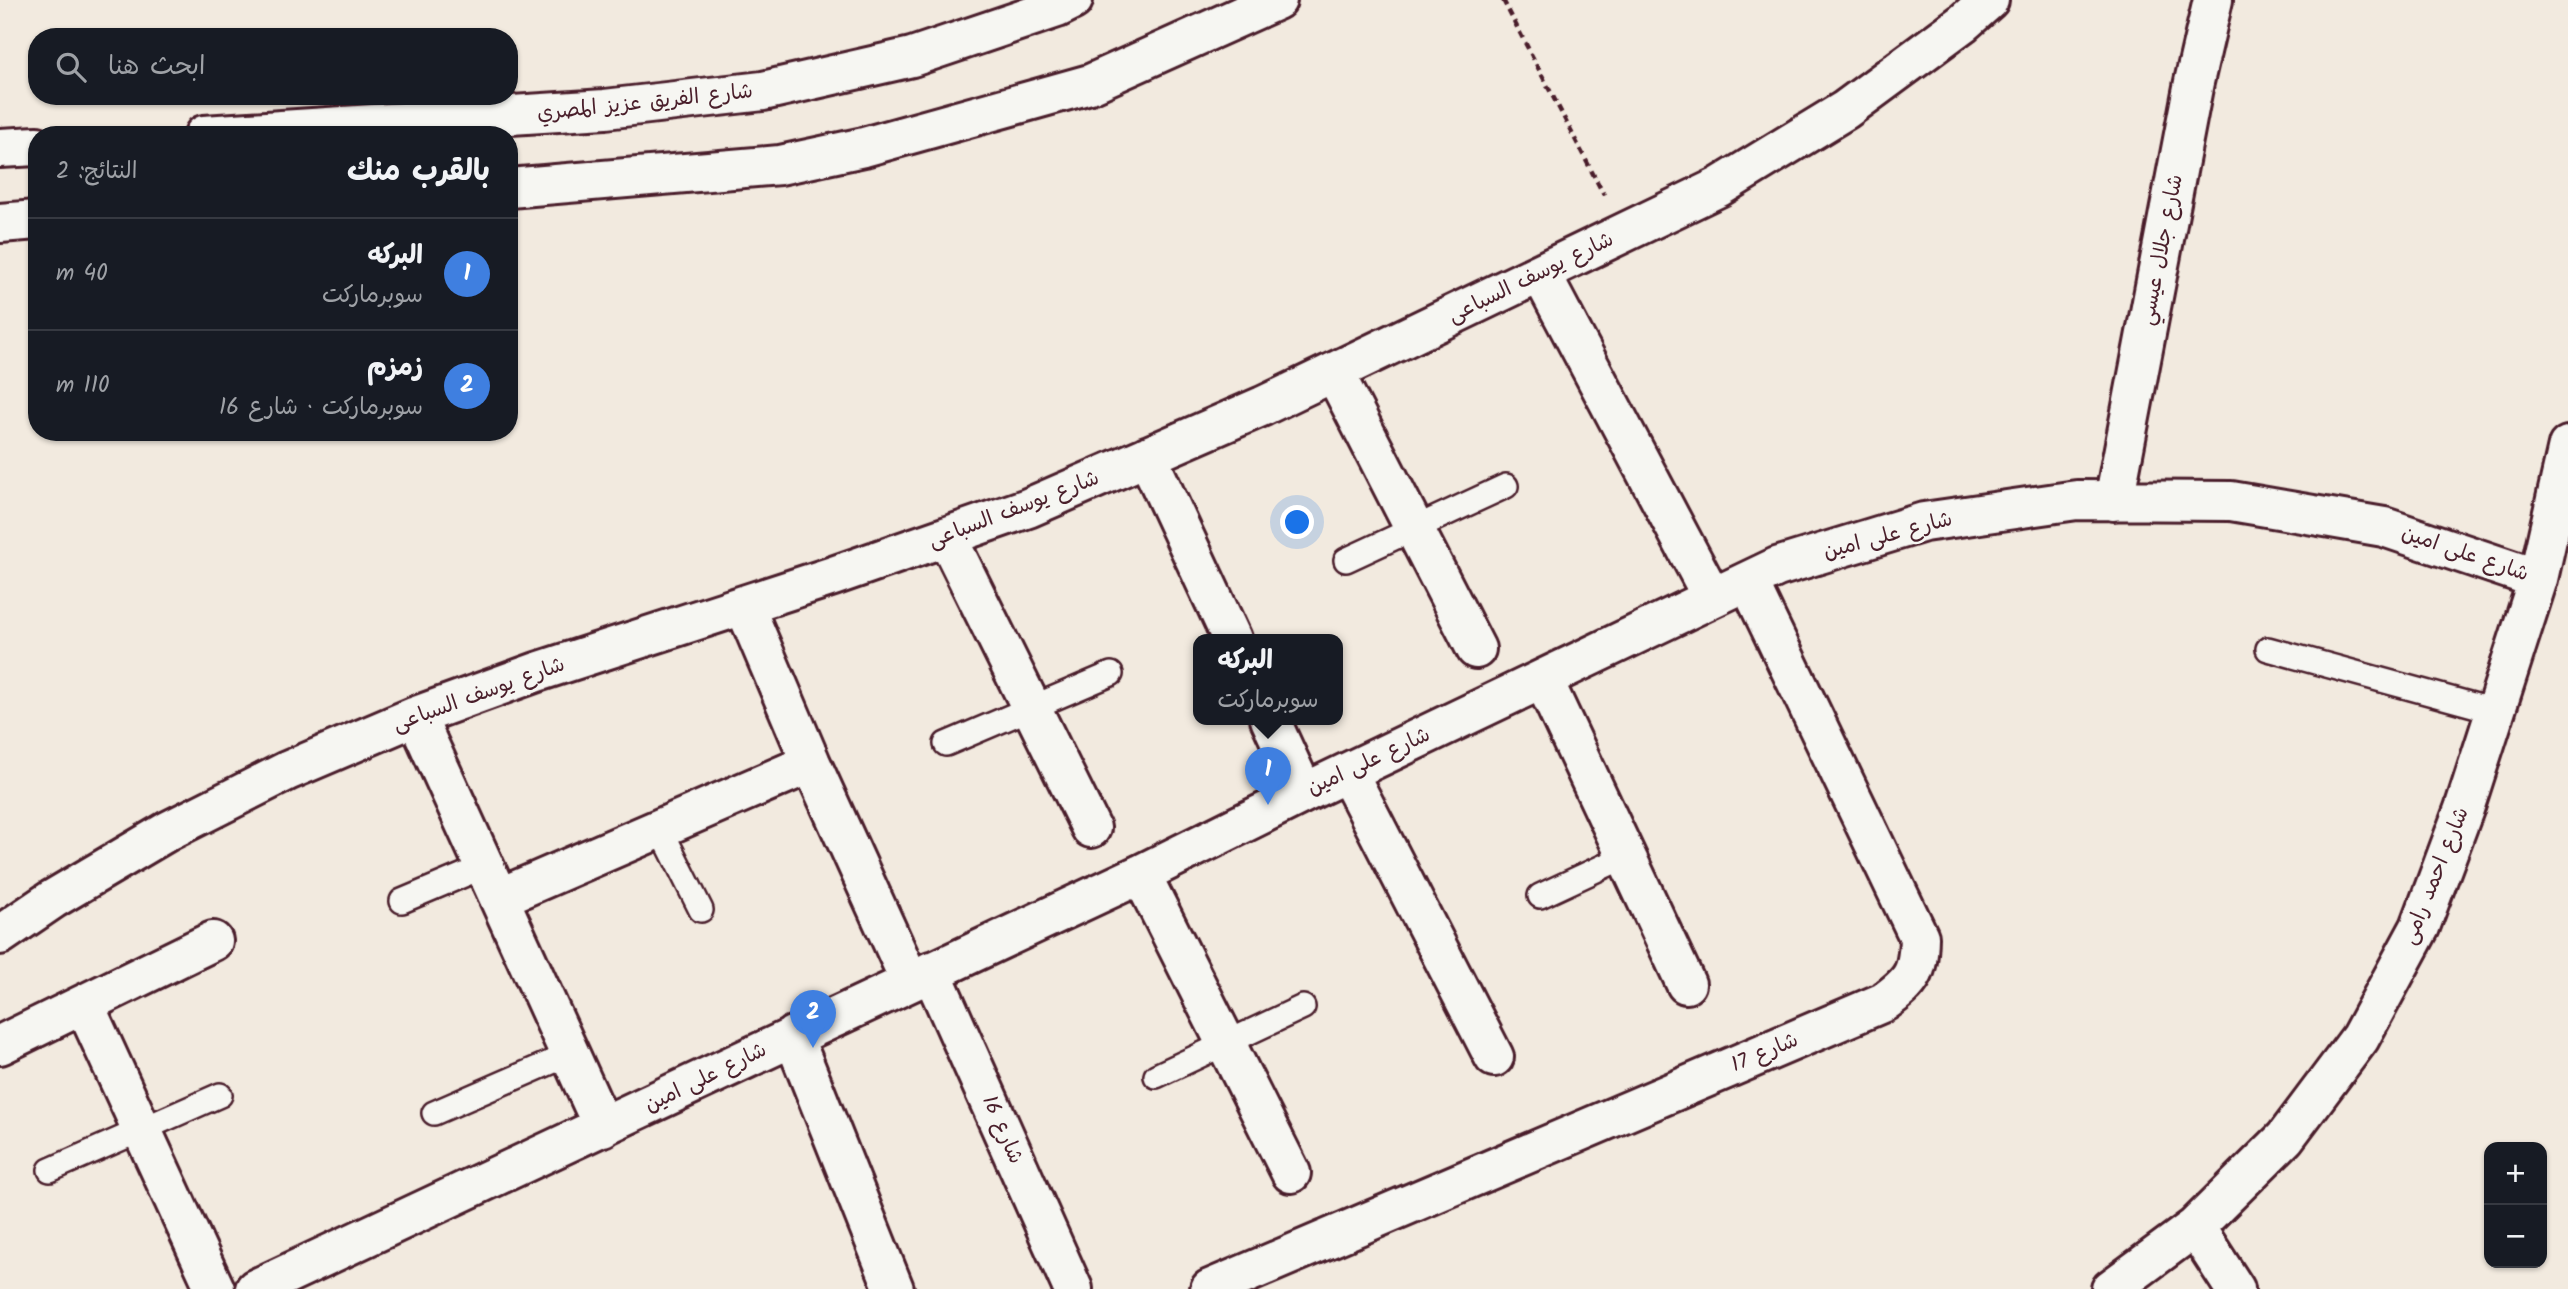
<!DOCTYPE html>
<html lang="ar">
<meta charset="utf-8">
<style>
:root{--surface:#171b24;--page:#242831;--text:#f1f3f6;--muted:#9ea1a6;--line:#363941;--accent:#a6949b}
body{margin:0;font-family:Kalam,"Playpen Sans Arabic",sans-serif;background:var(--page);color:var(--text);direction:rtl}
.controls{position:absolute;right:21px;bottom:21px;display:grid;overflow:hidden;border-radius:14px;box-shadow:0 2px 5px #0004}
.controls button{width:63px;height:63px;display:grid;place-items:center;padding:0;border:0;border-bottom:2px solid var(--line);background:var(--surface);color:var(--text);font:35px sans-serif}
.you{position:absolute;left:1298px;top:523px;width:24px;height:24px;margin:-18px;border:5px solid #fff;border-radius:50%;background:#1a73e8;box-shadow:0 0 0 10px #1a73e833}
.badge{display:grid;place-items:center;width:46px;height:46px;border-radius:50%;background:var(--accent);color:#fff;font-size:23px;font-weight:700}
.pin{position:absolute;translate:-50% -58px;filter:drop-shadow(0 2px 4px #0008)}
.pin::after{content:'';position:absolute;top:37px;width:24px;height:21px;background:inherit;clip-path:polygon(0 0,100% 0,50% 100%)}
.popup{position:absolute;left:1193px;top:634px;width:150px;height:91px;box-sizing:border-box;display:grid;place-content:center;border-radius:14px;background:var(--surface);filter:drop-shadow(0 2px 5px #0005);font-size:23px;white-space:nowrap;color:var(--muted)}
.popup b{font-size:26px;color:var(--text)}
.popup::after{content:'';position:absolute;left:50%;top:100%;margin-left:-14px;border:14px solid transparent;border-top-color:var(--surface)}
.list{margin:0;padding:0;list-style:none}
h2{display:flex;justify-content:space-between;align-items:center;height:91px;margin:0;padding:0 28px;font-size:30px}
h2 small{font-size:23px;font-weight:400;color:var(--muted)}
.list li{display:grid;grid-template-columns:46px 1fr auto;gap:21px;align-items:center;box-sizing:border-box;height:112px;padding:0 28px;border-top:2px solid var(--line)}
.list b{display:block;font-size:26px;white-space:nowrap}
.list p{margin:0;font-size:23px;white-space:nowrap;color:var(--muted)}
.list em{font-size:23px;font-style:normal;color:var(--muted)}
.icon{flex:none;width:38px;height:38px;fill:none;stroke:currentColor;stroke-width:2;stroke-linecap:round;stroke-linejoin:round}
.map{position:relative;flex:none;width:2568px;height:1289px;overflow:hidden;direction:ltr}
.search{position:absolute;background:var(--surface);box-shadow:0 2px 5px #0004;left:28px;top:28px;width:490px;height:77px;display:flex;align-items:center;gap:18px;box-sizing:border-box;padding:0 24px;border-radius:28px;color:var(--muted);font-size:26px}
.panel{position:absolute;background:var(--surface);box-shadow:0 2px 5px #0004;left:28px;top:126px;width:490px;height:315px;border-radius:28px;direction:rtl}
.map>svg:first-child{display:block}
</style>
<div class="map">
<svg width="2568" height="1289" viewBox="0 0 2568 1289">
<rect width="100%" height="100%" fill="#f2eadf"/>
<filter id="ink" filterUnits="userSpaceOnUse"><feTurbulence type="fractalNoise" baseFrequency=".0143" numOctaves="2"/><feDisplacementMap in="SourceGraphic" scale="14" xChannelSelector="R" yChannelSelector="G"/><feConvolveMatrix kernelMatrix="1 2 1 2 8 2 1 2 1" color-interpolation-filters="sRGB"/></filter>
<g filter="url(#ink)">
<g fill="none" stroke-linecap="round" stroke-linejoin="round">
<g stroke="#4a1f2b" stroke-width="28">
<path id="lane" d="M1346 560 1506 486
M2268 649 2495 711
M946 744 1111 674
M660 828 701 910
M1540 896 1626 856
M402 901 485 866
M1156 1076 1303 1007
M434 1113 570 1054
M50 1170 220 1095"/>
</g>
<g stroke="#4a1f2b" stroke-width="44">
<path id="street" d="M204 135 605 109 763 91 912 57 1057 8 1073 0
M0 148 37 146
M509 188 780 165 864 147 1090 84 1277 0
M0 223 37 220
M1541 274 1712 597
M1334 372 1476 649
M1147 456 1232 639
M2114 501 2194 82 2213 0
M947 537 1091 828
M744 605 811 763 910 981
M1543 679 1686 984
M416 716 603 1127
M1270 719 1304 793
M1348 773 1494 1057
M1141 874 1291 1173
M499 898 811 763
M0 935 53 899 168 831 287 771 416 716 537 672 833 576 1028 508 1263 406 1719 187 1845 110 1963 23 1989 0
M931 971 1073 1289
M84 1004 215 1289
M793 1036 894 1289
M0 1045 213 941
M2195 1227 2235 1289
M255 1289 1141 874 1304 793 1777 567 1924 522 2077 500 2231 501 2384 527 2538 579
M1210 1289 1884 1002C1913 981 1918 973 1919 937L1748 581
M2111 1289 2195 1227 2285 1138 2360 1038 2420 927 2464 809 2538 579 2568 446"/>
</g>
<path stroke="#4a1f2b" stroke-width="4.5" stroke-dasharray="7 5" stroke-linecap="butt" d="M1503 0 1604 195"/>
<use href="#lane" stroke="#f6f6f2" stroke-width="23"/>
<use href="#street" stroke="#f6f6f2" stroke-width="38"/>
</g>
</g>
<g text-anchor="middle" dominant-baseline="central" stroke-width="5" stroke-linejoin="round" paint-order="stroke">
<g font-size="21" fill="#4a1f2b" stroke="#f6f6f2">
<text transform="translate(645 103) rotate(-6)">شارع الفريق عزيز المصري</text>
<text transform="translate(2162 250) rotate(-79)">شارع جلال عيسي</text>
<text transform="translate(1531 278) rotate(-26)">شارع يوسف السباعى</text>
<text transform="translate(1014 510) rotate(-21)">شارع يوسف السباعى</text>
<text transform="translate(1888 536) rotate(-15)">شارع على امين</text>
<text transform="translate(2465 554) rotate(19)">شارع على امين</text>
<text transform="translate(479 695) rotate(-20)">شارع يوسف السباعى</text>
<text transform="translate(1369 762) rotate(-25)">شارع على امين</text>
<text transform="translate(2436 876) rotate(-68)">شارع احمد رامى</text>
<text transform="translate(1765 1053) rotate(-23)">شارع 17</text>
<text transform="translate(706 1078) rotate(-26)">شارع على امين</text>
<text transform="translate(1002 1130) rotate(66)">شارع 16</text>
</g>
</g>
</svg>
<div class="controls">
<button>+</button>
<button>−</button>
</div>
<div class="you"></div>
<div class="pin badge" style="left:1268px;top:805px;background:#3f7fe0">1</div>
<div class="popup"><b>البركه</b>سوبرماركت</div>
<div class="pin badge" style="left:813px;top:1048px;background:#3f7fe0">2</div>
<div class="search"><svg class="icon" aria-label="search" viewBox="0 0 24 24"><circle cx="10" cy="10" r="6"/><path d="M15 15l6 6"/></svg>ابحث هنا</div>
<section class="panel">
<h2>بالقرب منك<small>النتائج: 2</small></h2>
<ul class="list">
<li><span class="badge" style="background:#3f7fe0">1</span><div><b>البركه</b><p>سوبرماركت</p></div><em>40 m</em></li>
<li><span class="badge" style="background:#3f7fe0">2</span><div><b>زمزم</b><p>سوبرماركت · شارع 16</p></div><em>110 m</em></li>
</ul>
</section>
</div>
